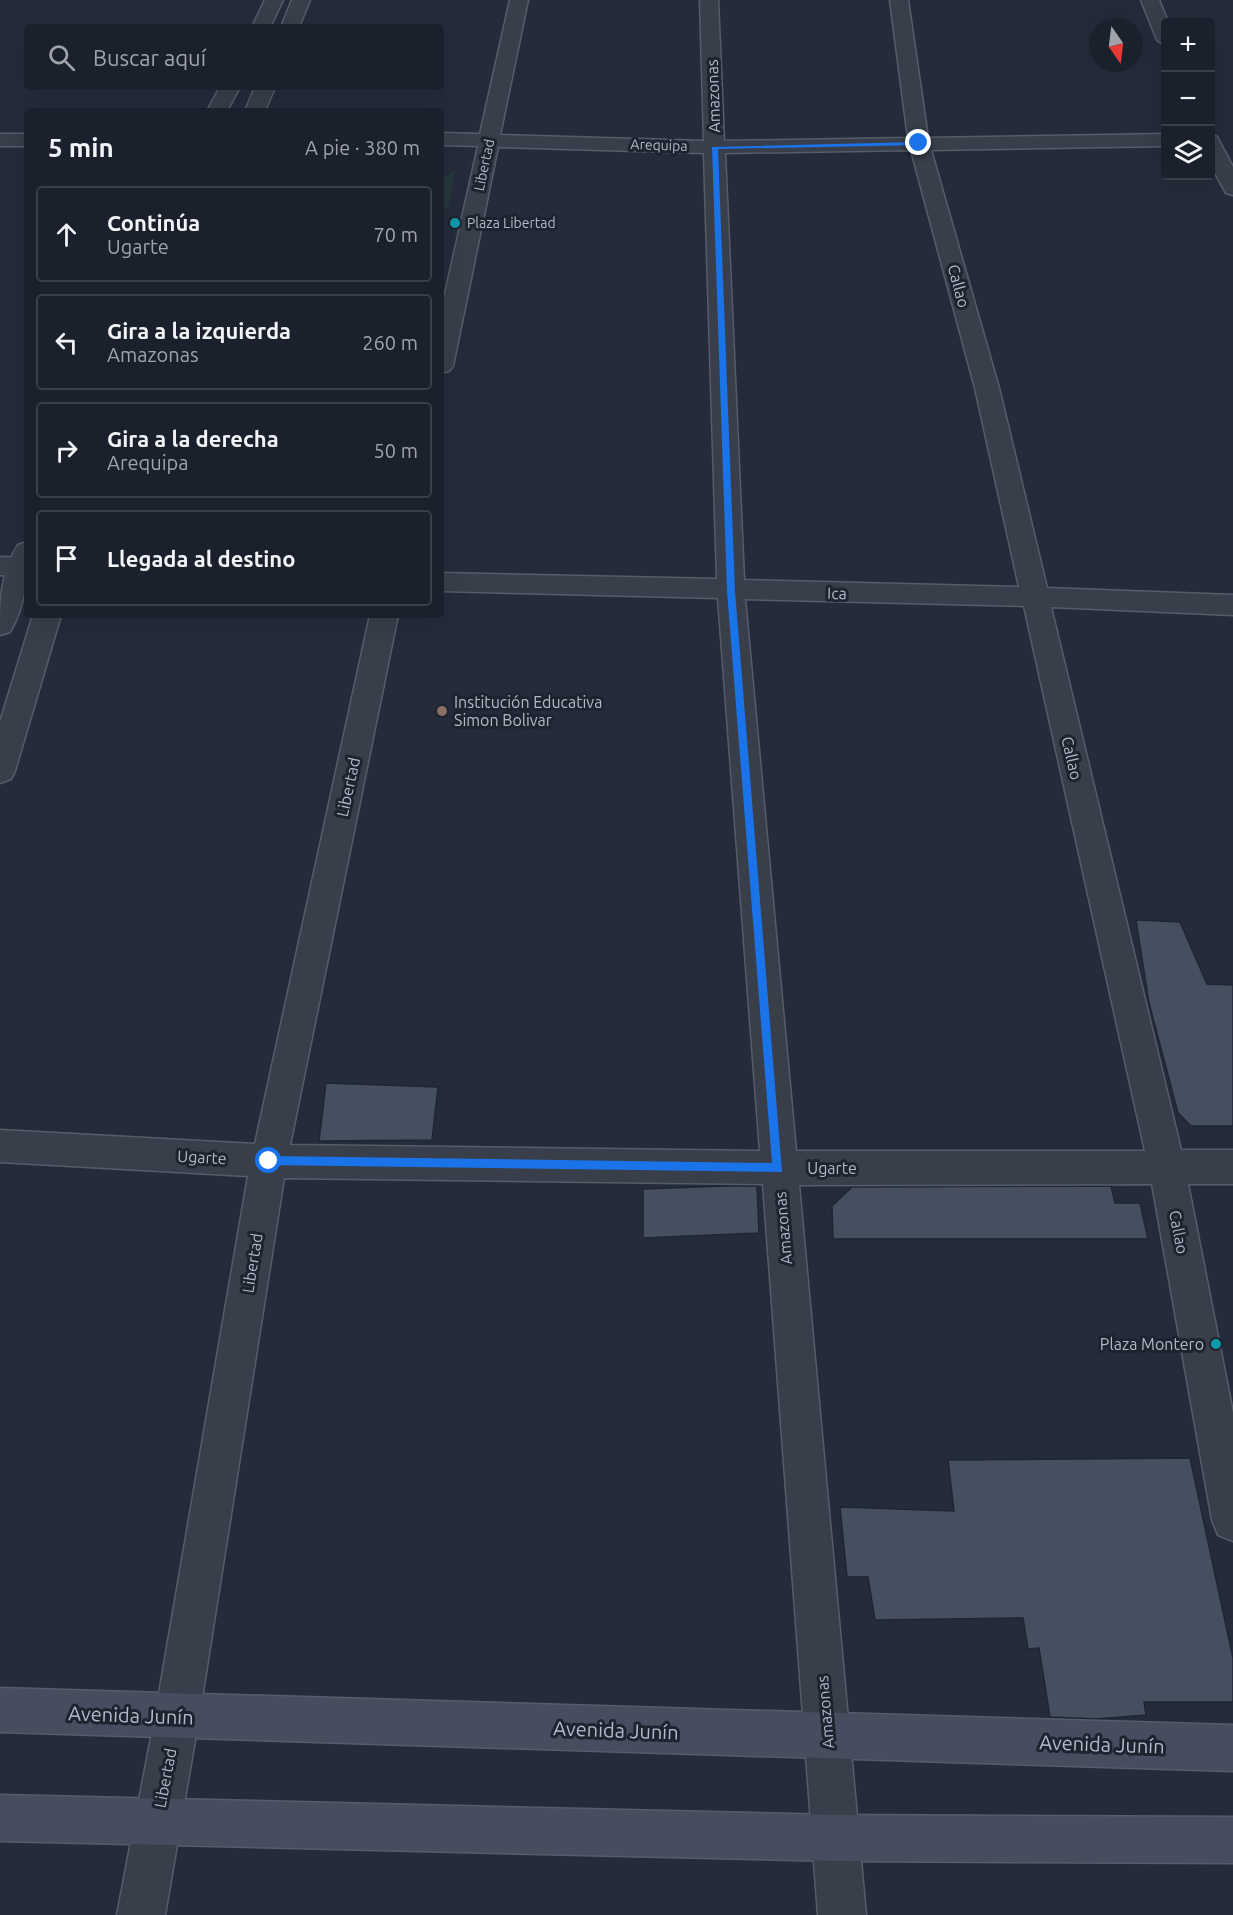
<!DOCTYPE html>
<html lang="es">
<meta charset="utf-8">
<style>
:root{--surface:#1b212c;--page:#242934;--text:#f1f3f6;--muted:#a0a3a9;--line:#393e48}
body{margin:0;font-family:Ubuntu,sans-serif;background:var(--page);color:var(--text)}
.controls{position:absolute;right:18px;top:18px;display:grid;overflow:hidden;border-radius:6px;box-shadow:0 6px 24px #0002}
.controls button{width:54px;height:54px;display:grid;place-items:center;padding:0;border:0;border-bottom:2px solid var(--line);background:var(--surface);color:var(--text);font:30px sans-serif}
.compass{position:absolute;left:1089px;top:18px;width:54px;height:54px;border-radius:50%;background:var(--surface);box-shadow:0 6px 24px #0002;rotate:166deg}
.stop{position:absolute;width:18px;height:18px;margin:-14px;border:4px solid #1a73e8;border-radius:50%;background:#fff}
.stop.end{background:#1a73e8;border-color:#fff;box-shadow:0 2px 6px #0008}
.list{margin:0;padding:0;list-style:none}
h2{display:flex;justify-content:space-between;align-items:center;height:78px;margin:0;padding:0 24px;font-size:26px}
h2 small{font-size:20px;font-weight:400;color:var(--muted)}
.list li{display:grid;grid-template-columns:39px 1fr auto;gap:18px;align-items:center;box-sizing:border-box;height:96px;margin:0 12px 12px;padding:0 12px;border:2px solid var(--line);border-radius:6px}
.list b{display:block;font-size:22px;white-space:nowrap}
.list p{margin:0;font-size:20px;white-space:nowrap;color:var(--muted)}
.list em{font-size:20px;font-style:normal;color:var(--muted)}
.icon{flex:none;width:33px;height:33px;fill:none;stroke:currentColor;stroke-width:2;stroke-linecap:round;stroke-linejoin:round}
.map{position:relative;flex:none;width:1233px;height:1915px;overflow:hidden}
.search{position:absolute;background:var(--surface);box-shadow:0 6px 24px #0002;left:24px;top:24px;width:420px;height:66px;display:flex;align-items:center;gap:15px;box-sizing:border-box;padding:0 21px;border-radius:6px;color:var(--muted);font-size:22px}
.panel{position:absolute;background:var(--surface);box-shadow:0 6px 24px #0002;left:24px;top:108px;width:420px;height:510px;border-radius:6px}
.map>svg:first-child{display:block}
</style>
<div class="map">
<svg width="1233" height="1915" viewBox="0 0 1233 1915">
<rect width="100%" height="100%" fill="#242c3b"/>
<path fill="#26383c" d="M455 171 449 209H441V178Z"/>
<path fill="#454f5f" stroke="#1f2632" stroke-width="1.5" d="M1136 920 1180 922 1207 984 1233 985V1126H1191L1178 1113 1149 1003Z
M326 1083 438 1087 432 1140 319 1141Z
M725 1186H757L759 1233 643 1238V1189Z
M1111 1186 1115 1203H1140L1148 1239H833L832 1206 852 1187Z
M1190 1458 1233 1658V1702H1144L1146 1715 1096 1719 1050 1717 1039 1648 1028 1649 1023 1618 875 1620 868 1577H847L840 1507 954 1511 948 1460Z"/>
<g fill="none" stroke-linecap="round" stroke-linejoin="round">
<g stroke="#565c69" stroke-width="3">
<path id="minor" d="M510 0H528L500 135 704 141 700 0H718L724 141 908 138 890 0H908L928 138 1166 134V146L931 150 999 388 1047 588 1233 595V615L1051 607 1181 1150H1233V1184H1188L1233 1413V1541L1218 1535 1212 1520 1152 1184 799 1185 866 1915H818L763 1184 284 1178 199 1717 165 1915H117L155 1717 248 1176 0 1162V1130L255 1144 370 615H398L290 1145 760 1151 718 598 441 591V573L717 579 704 153 498 147 453 366 449 371 441 373V312L478 146 441 145V133L480 134ZM911 150 975 388 1019 587 744 580 725 153ZM745 599 1024 606 1145 1151H796Z
M1141 0H1159L1168 22H1166V46L1157 40Z
M0 134H27V146H0Z
M1210 135 1217 137 1233 167V195L1226 193 1210 164Z
M0 557 27 558V576L0 575Z"/>
</g>
<g stroke="#565c69" stroke-width="3">
<path id="tertiary" d="M265 0H283L270 27H252Z
M292 0H310L299 27H281Z
M220 87H240L227 111H207Z
M255 87H275L265 111H245Z
M27 542C27 574 27 603 10 632L0 635C0 602 0 573 18 545Z
M33 615H61L15 771 11 779 0 783V722Z"/>
</g>
<g stroke="#565c69" stroke-width="3">
<path id="secondary" d="M0 1688 1233 1725V1771L0 1732Z
M0 1795 836 1815 1233 1817V1863L836 1861 0 1841Z"/>
</g>
<use href="#minor" fill="#383f4b" fill-rule="evenodd"/>
<use href="#tertiary" fill="#383f4b" fill-rule="evenodd"/>
<use href="#secondary" fill="#464d5e" fill-rule="evenodd"/>
</g>
<path fill="#1a73e8" d="M919 142 921 145 718 149 735 591 782 1172 265 1165V1158L269 1156 772 1163 727 591 712 147Z"/>
<g fill="#0f9aa8" stroke="#1d2430" stroke-width="2">
<circle cx="455" cy="223" r="6"/>
<circle cx="1216" cy="1344" r="6"/>
</g>
<circle fill="#8d6e63" stroke="#1d2430" stroke-width="2" cx="442" cy="711" r="6"/>
<g text-anchor="middle" dominant-baseline="central" stroke-width="6" stroke-linejoin="round" paint-order="stroke">
<g font-size="14" fill="#b3b9c7" stroke="#1d2430">
<text transform="translate(659 145) rotate(2)">Arequipa</text>
<text transform="translate(484 165) rotate(-78)">Libertad</text>
</g>
<g font-size="14" fill="#b3b9c7" stroke="#1d2430" text-anchor="start">
<text x="467" y="223">Plaza Libertad</text>
</g>
<g font-size="16" fill="#b3b9c7" stroke="#1d2430">
<text transform="translate(713 96) rotate(-92)">Amazonas</text>
<text transform="translate(959 286) rotate(75)">Callao</text>
<text transform="translate(837 593) rotate(1)">Ica</text>
<text transform="translate(1072 758) rotate(77)">Callao</text>
<text transform="translate(348 787) rotate(-78)">Libertad</text>
<text transform="translate(202 1157) rotate(3)">Ugarte</text>
<text x="832" y="1168">Ugarte</text>
<text transform="translate(783 1228) rotate(-95)">Amazonas</text>
<text transform="translate(1179 1232) rotate(79)">Callao</text>
<text transform="translate(252 1263) rotate(-81)">Libertad</text>
<text transform="translate(825 1712) rotate(-95)">Amazonas</text>
<text transform="translate(165 1778) rotate(-79)">Libertad</text>
</g>
<g font-size="16" fill="#b3b9c7" stroke="#1d2430" text-anchor="start">
<text x="454" y="702">Institución Educativa<tspan x="454" dy="18">Simon Bolivar</tspan></text>
<text x="1204" y="1344" text-anchor="end">Plaza Montero</text>
</g>
<g font-size="20" fill="#b3b9c7" stroke="#1d2430">
<text transform="translate(131 1715) rotate(2)">Avenida Junín</text>
<text transform="translate(616 1730) rotate(2)">Avenida Junín</text>
<text transform="translate(1102 1744) rotate(2)">Avenida Junín</text>
</g>
</g>
</svg>
<div class="controls">
<button>+</button>
<button>−</button>
<button><svg class="icon" aria-label="layers" viewBox="0 0 24 24"><path d="M12 4l9 5-9 5-9-5zM3 14l9 5 9-5"/></svg></button>
</div>
<svg class="compass" viewBox="-18 -18 36 36"><path d="M0-13l5 13h-10z" fill="#e53935"/><path d="M0 13l5-13h-10z" fill="#a0a3a9"/></svg>
<div class="stop" style="left:269px;top:1161px"></div>
<div class="stop end" style="left:919px;top:143px"></div>
<div class="search"><svg class="icon" aria-label="search" viewBox="0 0 24 24"><circle cx="10" cy="10" r="6"/><path d="M15 15l6 6"/></svg>Buscar aquí</div>
<section class="panel">
<h2>5 min<small>A pie · 380 m</small></h2>
<ul class="list">
<li><svg class="icon" aria-label="ahead" viewBox="0 0 24 24"><path d="M12 20V5M6 11l6-6 6 6"/></svg><div><b>Continúa</b><p>Ugarte</p></div><em>70 m</em></li>
<li><svg class="icon" aria-label="left" viewBox="0 0 24 24"><path d="M17 20v-9H6M10 6l-5 5 5 5"/></svg><div><b>Gira a la izquierda</b><p>Amazonas</p></div><em>260 m</em></li>
<li><svg class="icon" aria-label="right" viewBox="0 0 24 24"><path d="M7 20v-9h11M14 6l5 5-5 5"/></svg><div><b>Gira a la derecha</b><p>Arequipa</p></div><em>50 m</em></li>
<li><svg class="icon" aria-label="arrive" viewBox="0 0 24 24"><path d="M6 21V4h12l-3 4 3 4H6"/></svg><div><b>Llegada al destino</b></div></li>
</ul>
</section>
</div>
